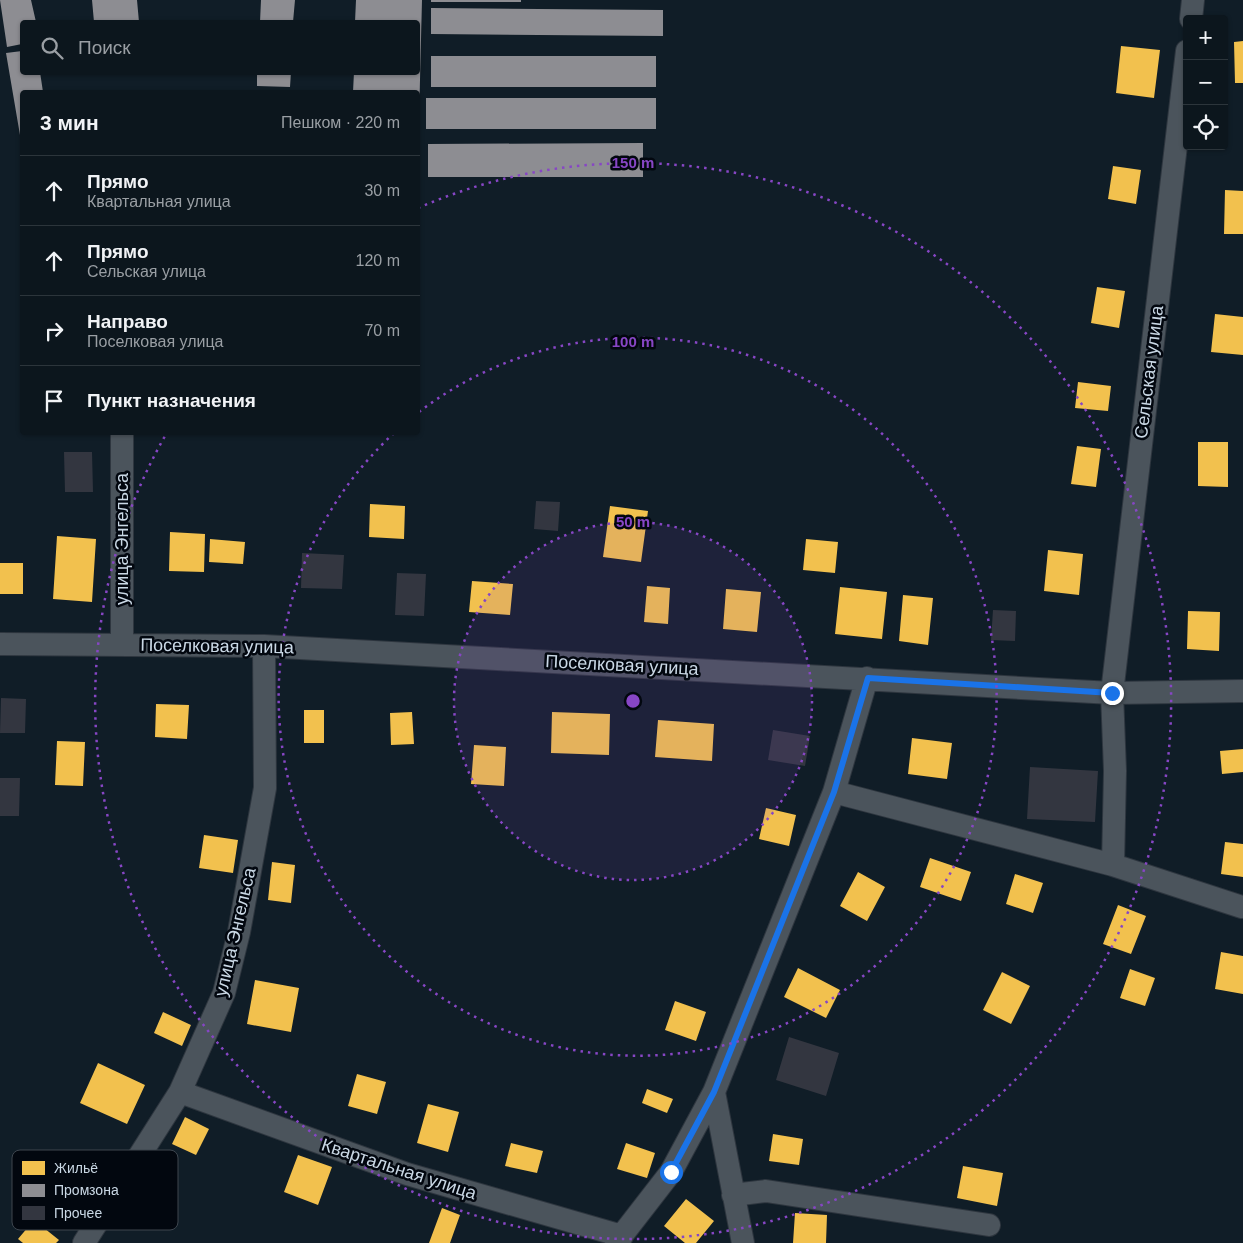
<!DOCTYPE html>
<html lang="ru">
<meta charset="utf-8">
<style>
:root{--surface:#0c161d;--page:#151f26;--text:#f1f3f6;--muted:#9a9fa4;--line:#2c353b}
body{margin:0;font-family:Arial,sans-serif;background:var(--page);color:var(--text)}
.controls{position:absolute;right:15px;top:15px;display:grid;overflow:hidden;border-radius:5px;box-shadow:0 1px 4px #0004}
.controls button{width:45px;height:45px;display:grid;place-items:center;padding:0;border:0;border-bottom:1px solid var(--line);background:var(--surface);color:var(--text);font:25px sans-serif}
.stop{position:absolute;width:15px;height:15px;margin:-11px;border:4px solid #1a73e8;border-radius:50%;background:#fff}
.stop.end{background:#1a73e8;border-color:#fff;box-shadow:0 1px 5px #0008}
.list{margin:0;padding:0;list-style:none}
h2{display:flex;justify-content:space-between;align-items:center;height:65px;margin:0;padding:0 20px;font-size:21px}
h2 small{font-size:16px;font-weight:400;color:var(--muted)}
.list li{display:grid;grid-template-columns:32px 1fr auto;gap:15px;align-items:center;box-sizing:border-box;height:70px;padding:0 20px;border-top:1px solid var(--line)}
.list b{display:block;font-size:19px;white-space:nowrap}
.list p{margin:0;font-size:16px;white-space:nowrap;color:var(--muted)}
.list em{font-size:16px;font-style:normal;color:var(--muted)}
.icon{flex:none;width:28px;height:28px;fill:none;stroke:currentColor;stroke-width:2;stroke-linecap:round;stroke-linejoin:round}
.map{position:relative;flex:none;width:1243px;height:1243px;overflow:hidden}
.search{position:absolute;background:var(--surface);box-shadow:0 1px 4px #0004;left:20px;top:20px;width:400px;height:55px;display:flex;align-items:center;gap:12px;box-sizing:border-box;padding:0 18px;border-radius:5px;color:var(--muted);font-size:19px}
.panel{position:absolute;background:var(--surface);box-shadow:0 1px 4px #0004;left:20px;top:90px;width:400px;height:345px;border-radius:5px}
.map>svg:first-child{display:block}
</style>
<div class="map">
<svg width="1243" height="1243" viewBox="0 0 1243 1243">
<rect width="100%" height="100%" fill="#101d27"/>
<path fill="#f2c14e" d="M1243 41V83H1235L1234 42Z
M1121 46 1160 50 1154 98 1116 93Z
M1113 166 1141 170 1136 204 1108 199Z
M1225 190 1243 191V234H1224Z
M1097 287 1125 291 1119 328 1091 323Z
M1215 314 1243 317V355L1211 352Z
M1078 382 1111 386 1108 411 1075 408Z
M1198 442H1228V487L1198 486Z
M1077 446 1101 449 1096 487 1071 484Z
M370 504 405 506 404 539 369 537Z
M610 506 648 511 641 562 603 557Z
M170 532 205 534 204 572 169 571Z
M57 536 96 539 92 602 53 599Z
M210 539 245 542 243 564 209 562Z
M806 539 838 542 835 573 803 570Z
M1048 550 1083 554 1079 595 1044 591Z
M0 563H23V594H0Z
M472 581 513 584 510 615 469 612Z
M647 586 670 588 668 624 644 622Z
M840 587 887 592 882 639 835 634Z
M726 589 761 592 757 632 723 629Z
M903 595 933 598 928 645 899 641Z
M1188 611 1220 612 1219 651 1187 649Z
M156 704 189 705 187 739 155 737Z
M304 710H324V743H304Z
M412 712 414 744 391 745 390 713Z
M552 712 610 714 609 755 551 753Z
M658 720 714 724 712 761 655 757Z
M912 738 952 743 947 779 908 774Z
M57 741 85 742 83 786 55 785Z
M474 745 506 747 504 786 471 784Z
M1243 749V772L1222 774 1220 751Z
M766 808 796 815 789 846 759 839Z
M204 835 238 840 233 873 199 868Z
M1225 842 1243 844V877L1221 874Z
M930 858 971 872 961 901 920 887Z
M272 862 295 865 291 903 268 900Z
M858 872 885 887 867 921 840 906Z
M1015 874 1043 883 1033 913 1006 904Z
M1118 905 1146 916 1131 954 1103 944Z
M1221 952 1243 956V994L1215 989Z
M798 968 840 990 826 1018 784 997Z
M1130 969 1155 978 1145 1006 1120 998Z
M1002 972 1030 986 1011 1024 983 1010Z
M255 980 299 988 291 1032 247 1024Z
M675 1001 706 1012 696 1041 665 1030Z
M163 1012 191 1025 182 1046 154 1033Z
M98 1063 145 1085 127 1124 80 1103Z
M357 1074 386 1082 377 1114 348 1106Z
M647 1089 673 1099 667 1113 642 1103Z
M428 1104 459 1112 448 1152 417 1143Z
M185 1117 209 1129 196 1155 172 1144Z
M773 1134 803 1139 799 1165 769 1161Z
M511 1143 543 1151 537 1173 505 1166Z
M626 1143 655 1153 647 1178 617 1169Z
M298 1155 332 1167 318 1205 284 1192Z
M963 1166 1003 1173 997 1206 957 1198Z
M686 1199 714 1221 696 1243H685L664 1226Z
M442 1208 460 1215 450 1243H429Z
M795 1213 827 1215 826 1243H793Z
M34 1220 59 1240 56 1243H23L18 1239Z"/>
<path fill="#8d8d92" d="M0 0H31L36 22H22V44L7 47Z
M92 0H137L139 22H94Z
M261 0H295L293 22H260Z
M356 0H422L419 120H418V92H353L354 72H418V22H355Z
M431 0H521V2H431Z
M431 8 663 10V36L431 34Z
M22 51V72H40L43 92H22L21 141 6 53Z
M431 56H656V87H431Z
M257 72H291L290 87 257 86Z
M426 98H656V129H426Z
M643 143V177H428V144Z"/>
<path fill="#333640" d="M64 452H92L93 492H65Z
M536 501 560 502 558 531 534 529Z
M302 553 344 555 342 589 301 588Z
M397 573 426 574 424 616 395 615Z
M993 610 1016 611 1015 641 991 640Z
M1 698 26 699 25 733H0Z
M773 730 810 736 805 766 768 760Z
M1030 767 1098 771 1095 822 1027 819Z
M0 778H20L19 816H0Z
M789 1037 839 1053 826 1096 776 1080Z"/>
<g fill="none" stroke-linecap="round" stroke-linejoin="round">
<g stroke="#2e363f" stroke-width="24">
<path id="street" d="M1191 19 1193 0
M122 432V645
M0 644 264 646 1112 693 1243 691
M834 792 1113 865 1115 771 1112 693 1187 51
M1113 865 1242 907
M180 1092 407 1174 622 1236
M733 1195 766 1191 989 1225
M84 1243 180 1092 224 993 239 932 265 788 264 646
M616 1243 671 1172 714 1092
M743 1243 714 1092 834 792 867 678"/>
</g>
<use href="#street" stroke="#4b545c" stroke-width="22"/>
</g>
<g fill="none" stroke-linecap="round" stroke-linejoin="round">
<path stroke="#1a73e8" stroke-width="6" d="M671 1172 714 1092 834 792 868 678 1112 693"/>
</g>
<circle cx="633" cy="701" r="179" fill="#8746c5" fill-opacity=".12"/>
<g fill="none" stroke="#8746c5" stroke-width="2.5" stroke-dasharray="2.5 5">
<circle cx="633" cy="701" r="179"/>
<path d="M419 412A359 359 0 1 1 393 434"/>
<path d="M418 208A538 538 0 1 1 165 436"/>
</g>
<g text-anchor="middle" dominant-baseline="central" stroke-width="5" stroke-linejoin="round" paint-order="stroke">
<g font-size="18" fill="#cad8e5" stroke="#02070f">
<text transform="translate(1149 372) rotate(-83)">Сельская улица</text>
<text transform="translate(122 539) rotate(-90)">улица Энгельса</text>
<text transform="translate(217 646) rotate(1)">Поселковая улица</text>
<text transform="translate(622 665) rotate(3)">Поселковая улица</text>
<text transform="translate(235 932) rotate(-77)">улица Энгельса</text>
<text transform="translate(399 1169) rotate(18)">Квартальная улица</text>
</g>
</g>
<rect x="12" y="1150" width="166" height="80" rx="8" fill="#02070f" stroke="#3e464f" stroke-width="1"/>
<rect x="22" y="1161" width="23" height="14" fill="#f2c14e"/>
<rect x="22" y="1184" width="23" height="13" fill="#8d8d92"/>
<rect x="22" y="1206" width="23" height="14" fill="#333640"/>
<g font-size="14" fill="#cad8e5">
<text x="54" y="1173">Жильё</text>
<text x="54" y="1195">Промзона</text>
<text x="54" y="1218">Прочее</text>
</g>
<circle cx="633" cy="701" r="8" fill="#8746c5" stroke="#02070f" stroke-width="2.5"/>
<g font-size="15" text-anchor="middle" font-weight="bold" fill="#8746c5" stroke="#02070f" stroke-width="5" stroke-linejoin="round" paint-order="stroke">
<text x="633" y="168">150 m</text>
<text x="633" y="347">100 m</text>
<text x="633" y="527">50 m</text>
</g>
</svg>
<div class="controls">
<button>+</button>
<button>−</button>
<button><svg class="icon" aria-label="locate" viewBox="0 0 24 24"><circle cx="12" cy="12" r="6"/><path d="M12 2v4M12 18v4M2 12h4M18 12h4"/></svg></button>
</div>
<div class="stop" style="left:671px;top:1172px"></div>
<div class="stop end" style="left:1112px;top:693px"></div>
<div class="search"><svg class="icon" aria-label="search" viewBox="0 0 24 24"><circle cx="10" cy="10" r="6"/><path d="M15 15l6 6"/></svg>Поиск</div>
<section class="panel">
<h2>3 мин<small>Пешком · 220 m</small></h2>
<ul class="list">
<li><svg class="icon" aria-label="ahead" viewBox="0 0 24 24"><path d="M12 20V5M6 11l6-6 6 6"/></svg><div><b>Прямо</b><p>Квартальная улица</p></div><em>30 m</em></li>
<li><svg class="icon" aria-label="ahead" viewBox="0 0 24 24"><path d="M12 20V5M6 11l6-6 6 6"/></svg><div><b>Прямо</b><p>Сельская улица</p></div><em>120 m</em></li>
<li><svg class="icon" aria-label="right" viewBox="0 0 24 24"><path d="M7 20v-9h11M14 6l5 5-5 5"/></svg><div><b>Направо</b><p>Поселковая улица</p></div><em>70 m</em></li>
<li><svg class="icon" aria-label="arrive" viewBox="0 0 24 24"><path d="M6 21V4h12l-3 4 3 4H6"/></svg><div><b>Пункт назначения</b></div></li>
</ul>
</section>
</div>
